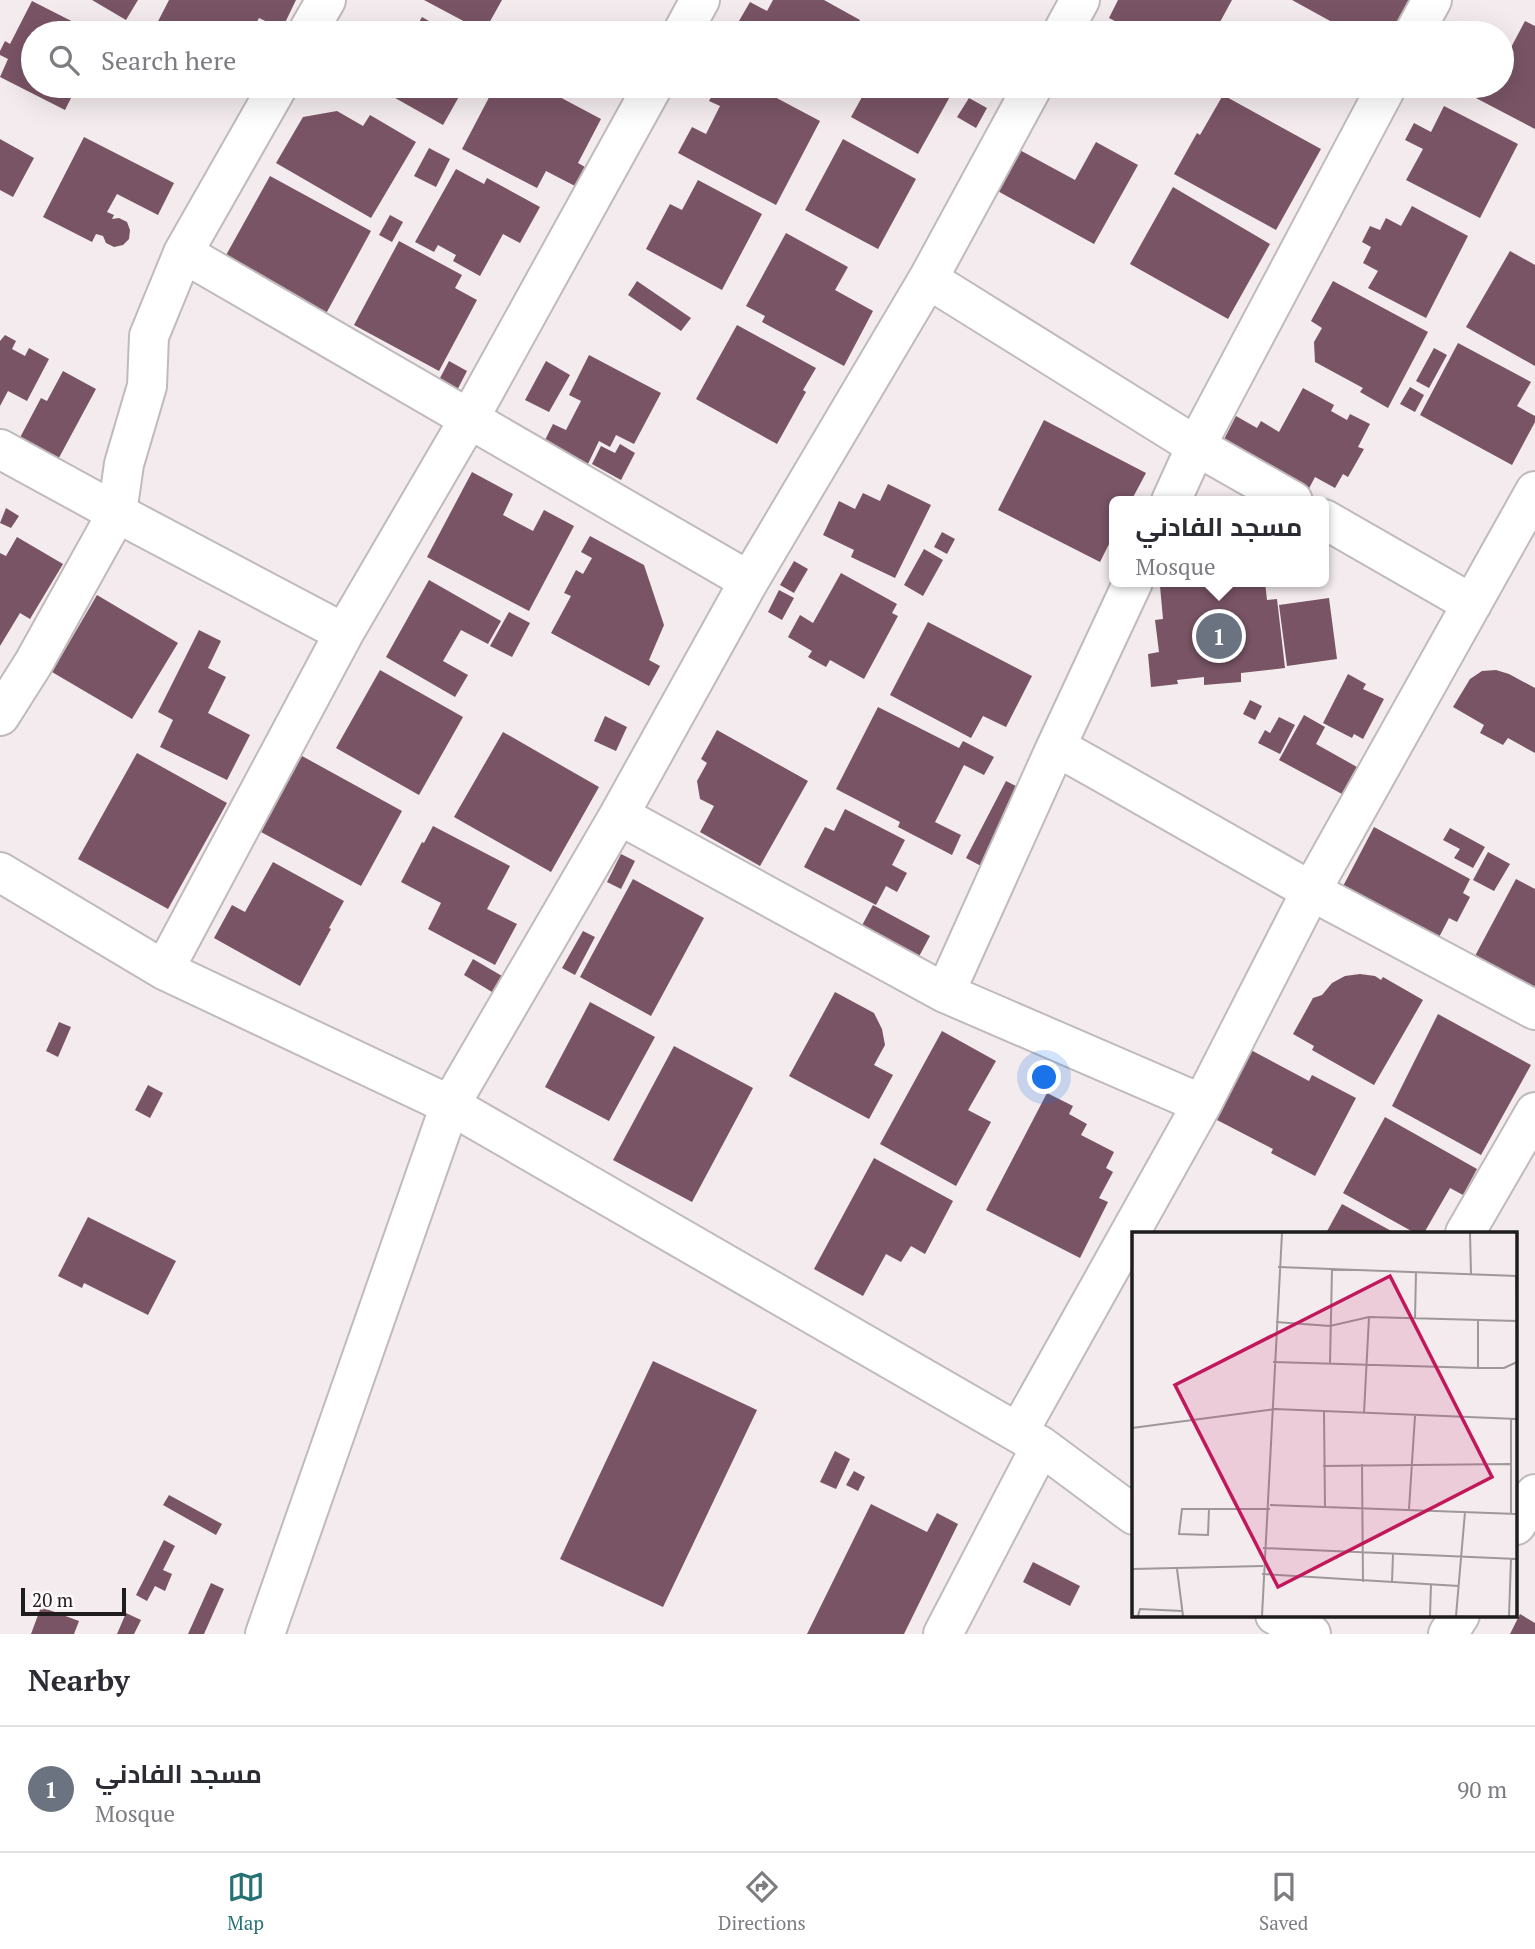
<!DOCTYPE html>
<meta charset="utf-8">
<style>
:root{--surface:#fff;--page:#f2f2f3;--text:#2b2b33;--muted:#7c7c81;--line:#e1e1e2;--accent:#267174}
body{margin:0;font-family:"PT Serif",Cairo,serif;background:var(--page);color:var(--text)}
.scale{position:absolute;left:21px;bottom:18px;width:105px;box-sizing:border-box;padding-left:7px;border:4px solid #1f1c1d;border-top:0;font-size:19px;line-height:24px;white-space:nowrap;color:#1f1c1d;-webkit-text-stroke:5px #fff9fc;paint-order:stroke}
.you{position:absolute;left:1045px;top:1078px;width:24px;height:24px;margin:-18px;border:5px solid #fff;border-radius:50%;background:#1a73e8;box-shadow:0 0 0 10px #1a73e833}
.badge{display:grid;place-items:center;width:46px;height:46px;border-radius:50%;background:var(--accent);color:#fff;font-size:23px;font-weight:700}
.pin{position:absolute;translate:-50% -50%;border:4px solid #fff;box-shadow:0 2px 7px #0006}
.popup{position:absolute;left:1109px;top:496px;width:220px;height:91px;box-sizing:border-box;display:grid;place-content:center;border-radius:10px;background:var(--surface);filter:drop-shadow(0 2px 5px #0005);font-size:23px;white-space:nowrap;color:var(--muted)}
.popup b{font-size:26px;color:var(--text)}
.popup::after{content:'';position:absolute;left:50%;top:100%;margin-left:-14px;border:14px solid transparent;border-top-color:var(--surface)}
.list{margin:0;padding:0;list-style:none}
h2{display:flex;justify-content:space-between;align-items:center;height:91px;margin:0;padding:0 28px;font-size:30px}
h2 small{font-size:23px;font-weight:400;color:var(--muted)}
.list li{display:grid;grid-template-columns:46px 1fr auto;gap:21px;align-items:center;box-sizing:border-box;height:126px;padding:0 28px;border-top:2px solid var(--line)}
.list b{display:block;font-size:26px;white-space:nowrap}
.list p{margin:0;font-size:23px;white-space:nowrap;color:var(--muted)}
.list em{font-size:23px;font-style:normal;color:var(--muted)}
.icon{flex:none;width:38px;height:38px;fill:none;stroke:currentColor;stroke-width:2;stroke-linecap:round;stroke-linejoin:round}
.map{position:relative;flex:none;width:1535px;height:1634px;overflow:hidden}
.search{position:absolute;background:var(--surface);box-shadow:0 7px 28px #0002;left:21px;right:21px;top:21px;height:77px;display:flex;align-items:center;gap:18px;box-sizing:border-box;padding:0 24px;border-radius:38px;color:var(--muted);font-size:26px}
.sheet{height:217px;background:var(--surface)}
nav{display:flex;justify-content:space-around;align-items:center;box-sizing:border-box;height:98px;border-top:2px solid var(--line);background:var(--surface);font-size:19px;color:var(--muted)}
nav a{display:grid;justify-items:center;gap:4px}
nav .on{color:var(--accent)}
.map>svg:first-child{display:block}
</style>
<div class="map">
<svg width="1535" height="1634" viewBox="0 0 1535 1634">
<rect width="100%" height="100%" fill="#f3ebee"/>
<path fill="#795465" d="M92 0H138L126 20Z
M169 0H296L282 29 259 18 251 33H152Z
M424 0H502L484 32Z
M773 0H824L860 20 853 33H732L750 2 767 11Z
M1118 0H1232L1214 33H1138L1109 18Z
M1292 0H1412L1393 33H1352Z
M32 1 95 33H33V86H77L65 110 0 77 8 59 0 55V51L5 41 10 44Z
M422 17 450 33H413Z
M1525 21 1535 26V129L1453 86H1502V53L1507 55Z
M383 86H465L443 125 381 90Z
M495 86H539L601 119 578 163 585 167 575 186 546 171 537 188 462 149Z
M717 86H754L820 121 776 205 678 153 692 127 706 134 720 106 709 101Z
M795 86H824L817 98Z
M868 86H939L952 93 918 154 851 117Z
M1223 95 1321 149 1276 230 1174 174 1197 133 1200 135Z
M969 98 987 108 976 128 957 117Z
M1444 106 1518 144 1480 218 1406 180 1423 149 1405 140 1414 123 1431 132Z
M337 111 363 126 370 115 416 142 371 218 276 163 303 117Z
M84 137 174 183 158 215 117 194 107 212 114 215 112 219 119 218 127 222 130 230 129 239 123 245 114 247 106 243 103 236 96 234 92 242 43 217Z
M0 139 34 158 13 197 0 190Z
M843 139 916 179 878 249 805 210Z
M1096 142 1138 165 1094 244 994 189 1016 148 1075 180Z
M429 148 450 159 436 187 414 176Z
M456 169 484 184 487 178 540 207 520 243 503 234 480 276 453 261 456 255 438 245 434 252 415 242Z
M270 176 371 231 322 321 220 266Z
M698 180 762 214 722 290 646 249 670 204 682 210Z
M1173 187 1270 244 1228 319 1130 264Z
M1412 206 1468 236 1426 318 1368 288 1378 271 1363 263 1371 247 1362 242 1370 226 1380 230 1386 218 1401 226Z
M390 215 403 222 392 242 379 235Z
M786 233 848 267 835 290 873 311 844 366 762 322 765 316 746 306Z
M399 241 462 275 455 288 477 300 439 371 354 325Z
M1510 251 1535 265V366L1466 327Z
M637 281 691 318 681 331 628 295Z
M1333 281 1428 332 1388 408 1360 392 1363 388 1315 362 1314 342 1322 328 1311 321Z
M737 325 816 368 803 390 806 392 777 444 696 399Z
M5 335 16 341 12 349 25 356 29 348 49 359 27 401 8 391 0 406V341Z
M1458 343 1531 382 1517 406 1535 416V422L1512 465 1420 415Z
M1434 348 1447 355 1429 388 1416 381Z
M589 355 661 393 634 444 616 435 610 447 599 441 587 466 543 444 553 424 566 430 581 401 569 395Z
M449 361 467 371 450 404 431 395Z
M546 361 570 375 549 412 525 400Z
M63 371 96 389 54 467 15 447 41 398 47 401Z
M1410 387 1424 395 1415 412 1400 404Z
M1303 388 1334 405 1331 411 1347 420 1350 414 1370 424 1358 447 1364 449 1348 477 1343 474 1335 488 1315 477 1304 498 1218 451 1236 416 1257 428 1261 421 1279 432Z
M1044 420 1146 473 1131 501H1114V534L1100 562 998 510Z
M620 444 635 453 621 480 592 464 601 446 615 453Z
M472 472 513 494 503 515 533 531 544 510 574 526 529 611 427 557Z
M888 484 931 505 895 578 851 557 854 550 823 535 839 501 855 509 863 493 880 501Z
M6 508 19 516 11 528 0 523Z
M942 532 955 539 947 554 934 547Z
M590 536 644 565 664 625 649 660 660 666 649 686 551 633 571 596 564 593 576 570 583 574 592 558 581 552Z
M17 537 63 564 30 619 20 613 0 646V553L6 556Z
M924 549 943 560 923 596 904 585Z
M794 561 808 569 794 593 780 585Z
M841 573 897 604 892 613 898 616 864 679 830 660 826 667 808 657 812 651 788 637 800 615 813 623Z
M429 580 501 621 488 644 461 630 443 661 468 675 455 697 386 657Z
M1192 582H1265L1267 600 1277 599 1285 668 1241 673V682L1204 685V677L1177 680 1178 684 1151 687 1148 654 1159 652 1155 620 1163 619 1160 586Z
M779 590 794 598 782 620 768 612Z
M97 595 178 643 132 719 52 672Z
M1329 598 1337 659 1287 666 1279 605Z
M509 612 530 623 512 657 490 646Z
M928 622 1032 676 1006 727 983 716 971 738 890 695Z
M199 630 221 641 208 668 226 677 208 713 250 735 227 780 160 747 173 720 158 712Z
M380 670 463 717 419 795 336 748Z
M1496 670 1509 674 1535 688V753L1508 738 1503 745 1480 733 1484 725 1453 707 1470 679 1482 671Z
M1348 674 1366 684 1363 689 1384 699 1363 739 1354 734 1352 738 1323 723Z
M1250 700 1262 706 1255 720 1243 714Z
M878 707 959 748 963 741 994 757 984 775 964 765 935 822 961 835 952 855 898 827 900 822 836 789Z
M1304 715 1325 727 1316 744 1357 767 1342 794 1279 760Z
M605 716 627 727 616 751 594 741Z
M1279 717 1295 725 1280 754 1258 743 1265 730 1270 733Z
M717 730 808 781 760 866 700 832 714 806 700 799 697 781 707 763 701 759Z
M503 732 599 787 551 872 454 817Z
M137 753 227 803 168 909 78 859Z
M302 756 402 811 361 886 261 832Z
M1006 781 1024 790 983 867 966 858Z
M845 809 905 840 892 865 907 873 897 892 886 886 876 905 804 867 825 827 834 831Z
M433 826 510 866 487 909 517 924 495 965 428 929 441 903 401 882 422 842 424 843Z
M1374 827 1470 879 1463 893 1470 897 1457 922 1449 918 1436 943 1340 892Z
M1450 828 1485 847 1473 868 1454 858 1460 849 1443 840Z
M1488 852 1510 864 1494 891 1473 880Z
M621 854 635 861 621 889 607 882Z
M273 862 344 901 329 928 331 929 300 986 214 938 232 905 245 912Z
M633 879 704 918 651 1016 580 977Z
M1516 879 1535 889V996L1467 971Z
M873 905 930 936 916 962 859 931Z
M583 931 595 937 575 975 562 968Z
M473 959 502 976 492 992 464 975Z
M1360 974 1375 976 1381 980 1383 977 1423 1000 1374 1085 1312 1050 1314 1046 1293 1034 1313 998 1322 995 1332 983 1345 976Z
M835 992 874 1013 882 1029 885 1045 874 1065 893 1075 869 1119 789 1076Z
M590 1002 655 1037 609 1121 545 1087Z
M1438 1014 1531 1065 1481 1155 1392 1106Z
M59 1022 71 1027 58 1057 46 1051Z
M942 1031 996 1061 968 1110 991 1122 956 1186 880 1144Z
M674 1046 753 1088 692 1202 613 1160Z
M1249 1049 1309 1081 1312 1075 1356 1098 1315 1176 1271 1153 1273 1149 1217 1120 1226 1102 1222 1100Z
M148 1085 163 1093 150 1118 135 1110Z
M1047 1093 1073 1106 1069 1114 1087 1124 1081 1135 1114 1152 1106 1168 1113 1172 1099 1198 1108 1202 1080 1258 986 1210Z
M1385 1117 1477 1169 1463 1195 1450 1188 1424 1233H1415L1343 1193Z
M874 1158 953 1201 925 1254 911 1246 901 1262 886 1254 863 1296 814 1269Z
M1342 1204 1395 1233H1326Z
M88 1217 176 1261 148 1315 84 1283 82 1288 58 1276Z
M653 1361 757 1410 663 1607 560 1559Z
M835 1451 850 1459 836 1489 820 1482Z
M854 1471 865 1477 858 1491 846 1485Z
M169 1495 222 1524 216 1535 163 1505Z
M871 1504 927 1532 937 1513 958 1524 904 1634H807Z
M164 1540 175 1546 163 1570 172 1574 165 1591 155 1586 147 1601 136 1595Z
M1033 1562 1080 1586 1070 1606 1023 1582Z
M211 1583 224 1589 204 1634H188Z
M41 1607 79 1621 74 1634H31Z
M126 1613 141 1620 134 1634H117Z
M1520 1614 1535 1623V1634H1510Z"/>
<g fill="none" stroke-linecap="round" stroke-linejoin="round">
<g stroke="#c1babd" stroke-width="42">
<path id="minor" d="M307 33 326 0
M682 33 700 0
M1062 33 1080 0
M1414 33 1432 0
M183 253 749 581
M928 279 1196 446 1293 501
M0 449 117 513 344 633
M1171 501 1196 446 1387 86
M1324 519 1472 604
M0 716 33 664 117 513 124 464 147 386 149 336 183 253 278 86
M1055 749 1062 750 1096 769 1311 891 1535 1010
M619 815 945 993 1202 1104
M0 872 164 970 450 1105 1041 1446 1134 1515
M164 970 344 633 469 419 653 86
M945 993 1055 749 1133 582
M1465 1233 1535 1112
M1018 1433 1202 1104 1311 891 1535 491
M1516 1525 1535 1494
M1275 1615 1311 1634
M265 1634 450 1105 619 815 749 581 928 279 1033 86
M943 1634 1041 1446
M1448 1634 1460 1615"/>
</g>
<use href="#minor" stroke="#fff" stroke-width="38"/>
</g>
<g transform="translate(1132 1232)">
<rect width="385" height="385" fill="#f3ebee"/>
<path fill="none" stroke="#9e989a" stroke-width="2" d="M338 1 339 42M146 35 385 44M384 44 385 102M283 87 284 40M144 90 198 94 237 85 385 89M141 130 346 136H372L385 130M198 131 200 37M346 136V88M192 180 193 275M232 181 237 85M379 187V282M0 196 143 177 385 187M230 232 231 350M191 234 378 232M138 273 385 282M77 277 76 303 47 302 50 277H138M277 277 283 184M131 316 385 327M0 337 131 334M45 337 51 384M130 342 327 354M260 351 261 322M6 384 8 377 50 379M130 384 150 1M298 384 299 352M324 384 333 280M377 384 379 327"/>
<path fill="#c2185b" fill-opacity="0.15" stroke="#c2185b" stroke-width="3.5" d="M258 44 360 245 146 355 43 153Z"/>
<rect width="385" height="385" fill="none" stroke="#1f1c1d" stroke-width="3.5"/>
</g>
</svg>
<div class="scale">20 m</div>
<div class="you"></div>
<div class="pin badge" style="left:1219px;top:636px;background:#6b7280">1</div>
<div class="popup"><b>مسجد الفادني</b>Mosque</div>
<div class="search"><svg class="icon" aria-label="search" viewBox="0 0 24 24"><circle cx="10" cy="10" r="6"/><path d="M15 15l6 6"/></svg>Search here</div>
</div>
<section class="sheet">
<h2>Nearby<small></small></h2>
<ul class="list">
<li><span class="badge" style="background:#6b7280">1</span><div><b>مسجد الفادني</b><p>Mosque</p></div><em>90 m</em></li>
</ul>
</section>
<nav>
<a class="on"><svg class="icon" aria-label="map" viewBox="0 0 24 24"><path d="M3 6l6-2 6 2 6-2v14l-6 2-6-2-6 2zM9 4v14M15 6v14"/></svg>Map</a>
<a><svg class="icon" aria-label="directions" viewBox="0 0 24 24"><path d="M12 3l9 9-9 9-9-9zM9 14v-3h6M13 9l2 2-2 2"/></svg>Directions</a>
<a><svg class="icon" aria-label="saved" viewBox="0 0 24 24"><path d="M7 4h10v16l-5-4-5 4z"/></svg>Saved</a>
</nav>
